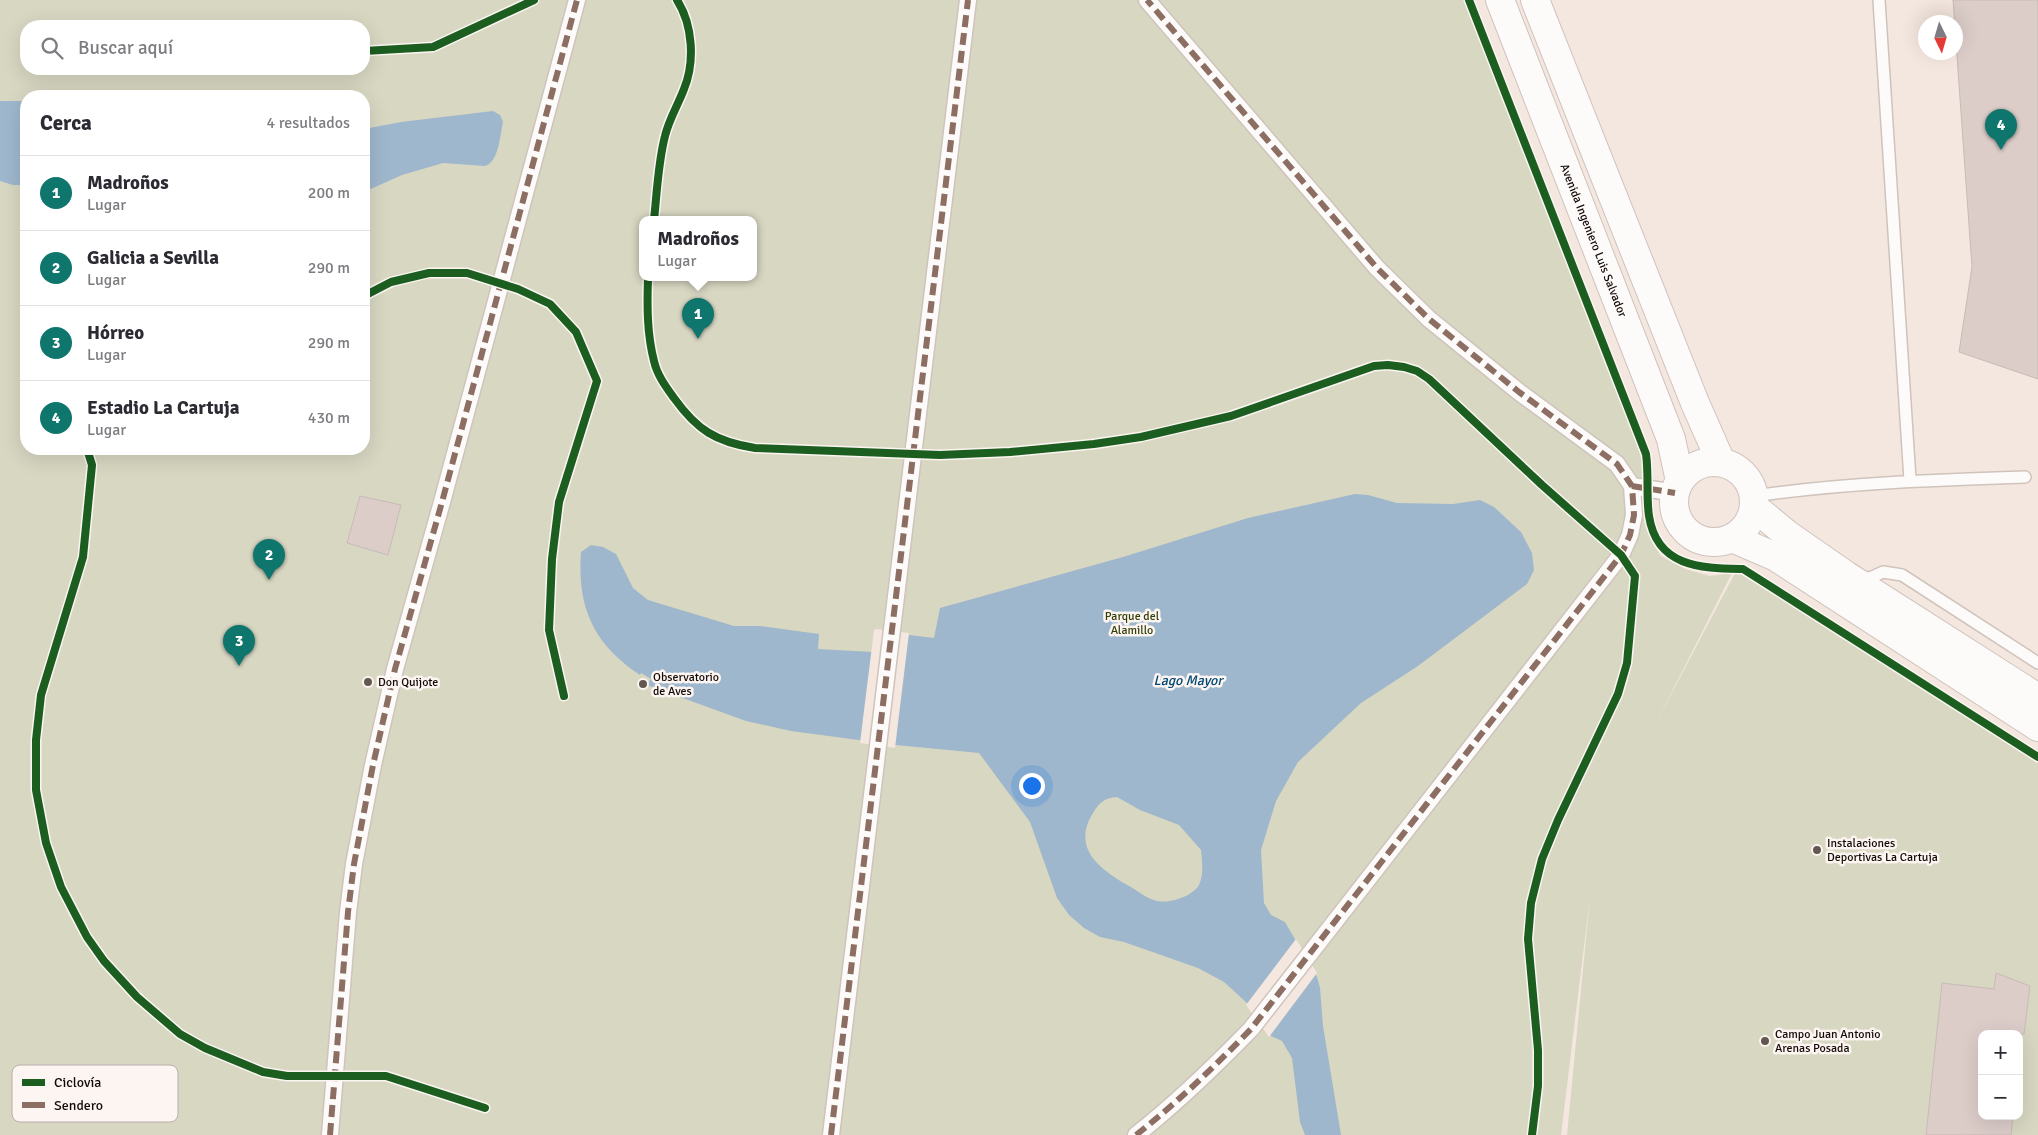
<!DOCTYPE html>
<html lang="es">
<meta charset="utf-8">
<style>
:root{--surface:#fff;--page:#f7f7f7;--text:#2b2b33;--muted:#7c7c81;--line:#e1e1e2;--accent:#0f766e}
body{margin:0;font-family:Signika,sans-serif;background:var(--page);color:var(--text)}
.controls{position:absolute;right:15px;bottom:15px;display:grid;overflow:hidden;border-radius:10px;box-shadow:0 5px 20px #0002}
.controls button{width:45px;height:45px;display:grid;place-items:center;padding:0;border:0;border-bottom:1px solid var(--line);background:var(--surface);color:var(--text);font:25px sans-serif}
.compass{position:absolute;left:1918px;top:15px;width:45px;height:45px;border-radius:50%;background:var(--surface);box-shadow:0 5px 20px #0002;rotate:175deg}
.you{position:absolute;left:1031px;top:785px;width:18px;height:18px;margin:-12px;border:4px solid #fff;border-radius:50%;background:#1a73e8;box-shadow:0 0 0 8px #1a73e833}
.badge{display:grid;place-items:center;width:32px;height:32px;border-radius:50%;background:var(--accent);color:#fff;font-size:16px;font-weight:700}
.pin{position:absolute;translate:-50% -41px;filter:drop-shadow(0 1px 2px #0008)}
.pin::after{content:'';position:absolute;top:26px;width:18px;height:15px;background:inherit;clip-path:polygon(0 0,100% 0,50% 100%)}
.popup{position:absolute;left:639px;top:216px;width:118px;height:65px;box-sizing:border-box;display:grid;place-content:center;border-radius:10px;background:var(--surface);filter:drop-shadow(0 1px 4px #0005);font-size:16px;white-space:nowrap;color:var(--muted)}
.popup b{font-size:19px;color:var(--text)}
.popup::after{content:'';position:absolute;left:50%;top:100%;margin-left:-10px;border:10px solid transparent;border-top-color:var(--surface)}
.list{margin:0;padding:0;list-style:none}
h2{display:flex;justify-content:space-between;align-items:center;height:65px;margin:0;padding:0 20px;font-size:21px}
h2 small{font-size:16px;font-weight:400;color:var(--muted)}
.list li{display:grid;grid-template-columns:32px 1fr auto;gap:15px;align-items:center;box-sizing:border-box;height:75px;padding:0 20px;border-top:1px solid var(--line)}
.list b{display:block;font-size:19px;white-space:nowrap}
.list p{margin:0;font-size:16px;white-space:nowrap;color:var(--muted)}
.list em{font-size:16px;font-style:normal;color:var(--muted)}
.icon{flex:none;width:28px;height:28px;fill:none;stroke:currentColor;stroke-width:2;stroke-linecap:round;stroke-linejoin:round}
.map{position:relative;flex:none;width:2038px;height:1135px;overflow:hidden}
.search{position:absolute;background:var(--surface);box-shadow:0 5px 20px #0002;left:20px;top:20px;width:350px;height:55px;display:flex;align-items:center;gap:12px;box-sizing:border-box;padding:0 18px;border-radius:20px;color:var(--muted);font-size:19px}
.panel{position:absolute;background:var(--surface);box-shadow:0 5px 20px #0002;left:20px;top:90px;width:350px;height:365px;border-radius:20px}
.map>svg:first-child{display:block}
</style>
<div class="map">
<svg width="2038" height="1135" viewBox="0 0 2038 1135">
<rect width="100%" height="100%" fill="#f4e7df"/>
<path fill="#d8d7c2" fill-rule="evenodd" d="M0 0H1464L1608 366 1644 465 1645 521 1653 544 1661 556 1685 569 1710 576 1732 573 1656 723 1736 571 1893 668 1892 670 2038 762V1135H1567L1590 897 1561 1135H0ZM26 26H364V69H26ZM26 96H364V449H26ZM643 220H753V278H643ZM1982 1034H2019V1116H1982Z"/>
<path fill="#9fb7cc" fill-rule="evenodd" d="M0 101H26V185H13L0 181Z
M493 111 500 115 503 122C500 135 499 162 485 166L443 163 402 175 364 192V129L401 122Z
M1355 494 1368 495 1397 503 1453 504 1480 500 1494 507 1521 532 1532 553 1534 570 1527 584 1418 666 1361 703 1298 762 1276 801 1261 850 1264 903 1271 915 1285 922 1317 977 1320 988 1323 1026 1341 1135H1305L1300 1122 1292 1058 1282 1041 1271 1036 1247 1003 1224 982 1198 968 1124 942 1100 937 1084 928 1069 915 1057 898 1030 822 979 753 896 745 791 731 746 721 647 685 651 679 641 673 640 675C593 644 577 607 581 552L591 545 603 547 616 554 633 588 648 600 734 626H760L819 634 818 649 873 652 876 631 934 638 940 608 1123 557 1248 518ZM1117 797 1140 810 1179 825 1201 850C1202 861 1204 874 1199 885 1192 897 1167 905 1154 900 1146 898 1138 891 1131 887 1103 871 1070 850 1093 813 1099 803 1104 798 1117 797Z"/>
<path fill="#f4e7df" d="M876 629 909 633 895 748 860 743 874 630Z
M1296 939 1317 973 1269 1037 1246 1005Z"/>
<path fill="#dccdc9" stroke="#c7bbb7" d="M1953 0H2038V379L1959 352 1972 267Z
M360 496 401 505 388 555 347 543Z
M1996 973 2030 986 2024 1034H1982V1116H2013L2011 1135H1926L1942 983 1994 989Z"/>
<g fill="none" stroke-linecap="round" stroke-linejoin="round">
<g stroke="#cfc3bc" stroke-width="14">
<path id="service" d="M1879 0 1910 480
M1754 496C1844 483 1934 480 2025 477
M1860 577 1870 578 1883 572 1902 575 2038 663"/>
</g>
<g stroke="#cfc3bc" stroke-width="19">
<path id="pedestrian" d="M1632 486 1675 493
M330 1135 348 912 354 864 373 765 395 669 442 502 577 0
M831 1135 968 0
M1136 1135C1177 1103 1214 1067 1251 1029L1621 555 1630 535 1634 515 1632 486 1617 464 1519 392 1429 319 1377 268 1147 0"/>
</g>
<g stroke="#cfc3bc" stroke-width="30">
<g id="tertiary">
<path id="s1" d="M1500 0 1671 439 1680 481"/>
<path d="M1535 0 1695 403 1721 462"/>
<circle cx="1714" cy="502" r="40"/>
<path d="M1754 507 1788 535 1847 576 2038 698"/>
<path d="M1732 538 1776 557 2038 727"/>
</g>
</g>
<use href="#service" stroke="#fdfbfa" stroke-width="11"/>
<use href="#pedestrian" stroke="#fdfbfa" stroke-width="16"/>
<use href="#tertiary" stroke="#fdfbfa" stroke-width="28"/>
<path stroke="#8d6e63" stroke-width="6" stroke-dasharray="12 6" stroke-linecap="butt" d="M1632 486 1675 493
M330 1135 348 912 354 864 373 765 395 669 442 502 577 0
M831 1135 968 0
M1136 1135C1177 1103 1214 1067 1251 1029L1621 555 1630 535 1634 515 1632 486 1617 464 1519 392 1429 319 1377 268 1147 0"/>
<g stroke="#fcf5f2" stroke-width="11">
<path id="cycleway" d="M1469 0 1646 454C1649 475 1646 496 1649 516 1657 568 1702 568 1743 569L2038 757
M364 51 433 47 534 0
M654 220C657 192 658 163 665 136 669 119 678 105 684 89 695 62 693 25 677 0
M648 278C647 306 647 334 654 361 657 375 666 387 674 398 697 430 716 442 755 448L940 455 1010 452 1094 444 1141 437 1231 416 1374 366 1388 365 1404 367 1417 371 1429 379 1542 485 1621 555 1635 576 1627 663 1618 694 1558 820 1542 859 1531 903 1528 939 1538 1050V1086L1532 1135
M364 296 391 282 429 273H467L518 289 550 304 576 332 597 381 559 502 552 559 549 630 564 696
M87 449 92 465 83 557 41 695 36 740V790L46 843 61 887 87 937 104 961 137 997 180 1034 205 1048 263 1072 287 1076H386L485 1108"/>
</g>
<use href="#cycleway" stroke="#1b5e20" stroke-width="8"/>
</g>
<g fill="#625751" stroke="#fcf5f2" stroke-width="2">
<circle cx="368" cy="682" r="5"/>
<circle cx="643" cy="684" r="5"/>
<circle cx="1817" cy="850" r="5"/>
<circle cx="1765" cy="1041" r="5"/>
</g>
<g text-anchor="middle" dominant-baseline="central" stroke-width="5" stroke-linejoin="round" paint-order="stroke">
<g font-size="12" fill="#140a05" stroke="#fcf5f2">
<text stroke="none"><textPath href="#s1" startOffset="258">Avenida Ingeniero Luis Salvador</textPath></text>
</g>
<g font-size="12" fill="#343f07" stroke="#fcf5f2">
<text x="1132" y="616">Parque del<tspan x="1132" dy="14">Alamillo</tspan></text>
</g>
<g font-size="12" fill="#140a05" stroke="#fcf5f2" text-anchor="start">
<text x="653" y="677">Observatorio<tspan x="653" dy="14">de Aves</tspan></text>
<text x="378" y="682">Don Quijote</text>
<text x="1827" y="843">Instalaciones<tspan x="1827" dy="14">Deportivas La Cartuja</tspan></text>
<text x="1775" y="1034">Campo Juan Antonio<tspan x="1775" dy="14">Arenas Posada</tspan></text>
</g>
<g font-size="14" font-style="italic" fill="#004974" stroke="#fcf5f2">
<text x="1188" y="680">Lago Mayor</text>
</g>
</g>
<rect x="12" y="1065" width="166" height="57" rx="8" fill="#fcf5f2" stroke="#b6aeab" stroke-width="1"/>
<rect x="22" y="1079" width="23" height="7" fill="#1b5e20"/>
<rect x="22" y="1102" width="23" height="6" fill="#8d6e63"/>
<g font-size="14" fill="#140a05">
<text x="54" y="1087">Ciclovía</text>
<text x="54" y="1110">Sendero</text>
</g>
</svg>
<div class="controls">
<button>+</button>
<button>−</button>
</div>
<svg class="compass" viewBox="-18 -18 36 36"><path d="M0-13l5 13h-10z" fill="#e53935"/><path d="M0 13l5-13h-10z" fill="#7c7c81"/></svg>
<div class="you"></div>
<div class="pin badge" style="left:698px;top:339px">1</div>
<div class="popup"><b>Madroños</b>Lugar</div>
<div class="pin badge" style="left:269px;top:580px">2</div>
<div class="pin badge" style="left:239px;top:666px">3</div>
<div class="pin badge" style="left:2001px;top:150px">4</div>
<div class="search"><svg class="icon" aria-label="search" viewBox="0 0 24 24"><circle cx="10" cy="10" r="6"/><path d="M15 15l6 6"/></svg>Buscar aquí</div>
<section class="panel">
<h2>Cerca<small>4 resultados</small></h2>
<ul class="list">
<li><span class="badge">1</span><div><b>Madroños</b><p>Lugar</p></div><em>200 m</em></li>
<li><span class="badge">2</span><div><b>Galicia a Sevilla</b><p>Lugar</p></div><em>290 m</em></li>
<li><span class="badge">3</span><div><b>Hórreo</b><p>Lugar</p></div><em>290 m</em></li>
<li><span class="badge">4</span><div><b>Estadio La Cartuja</b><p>Lugar</p></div><em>430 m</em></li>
</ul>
</section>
</div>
